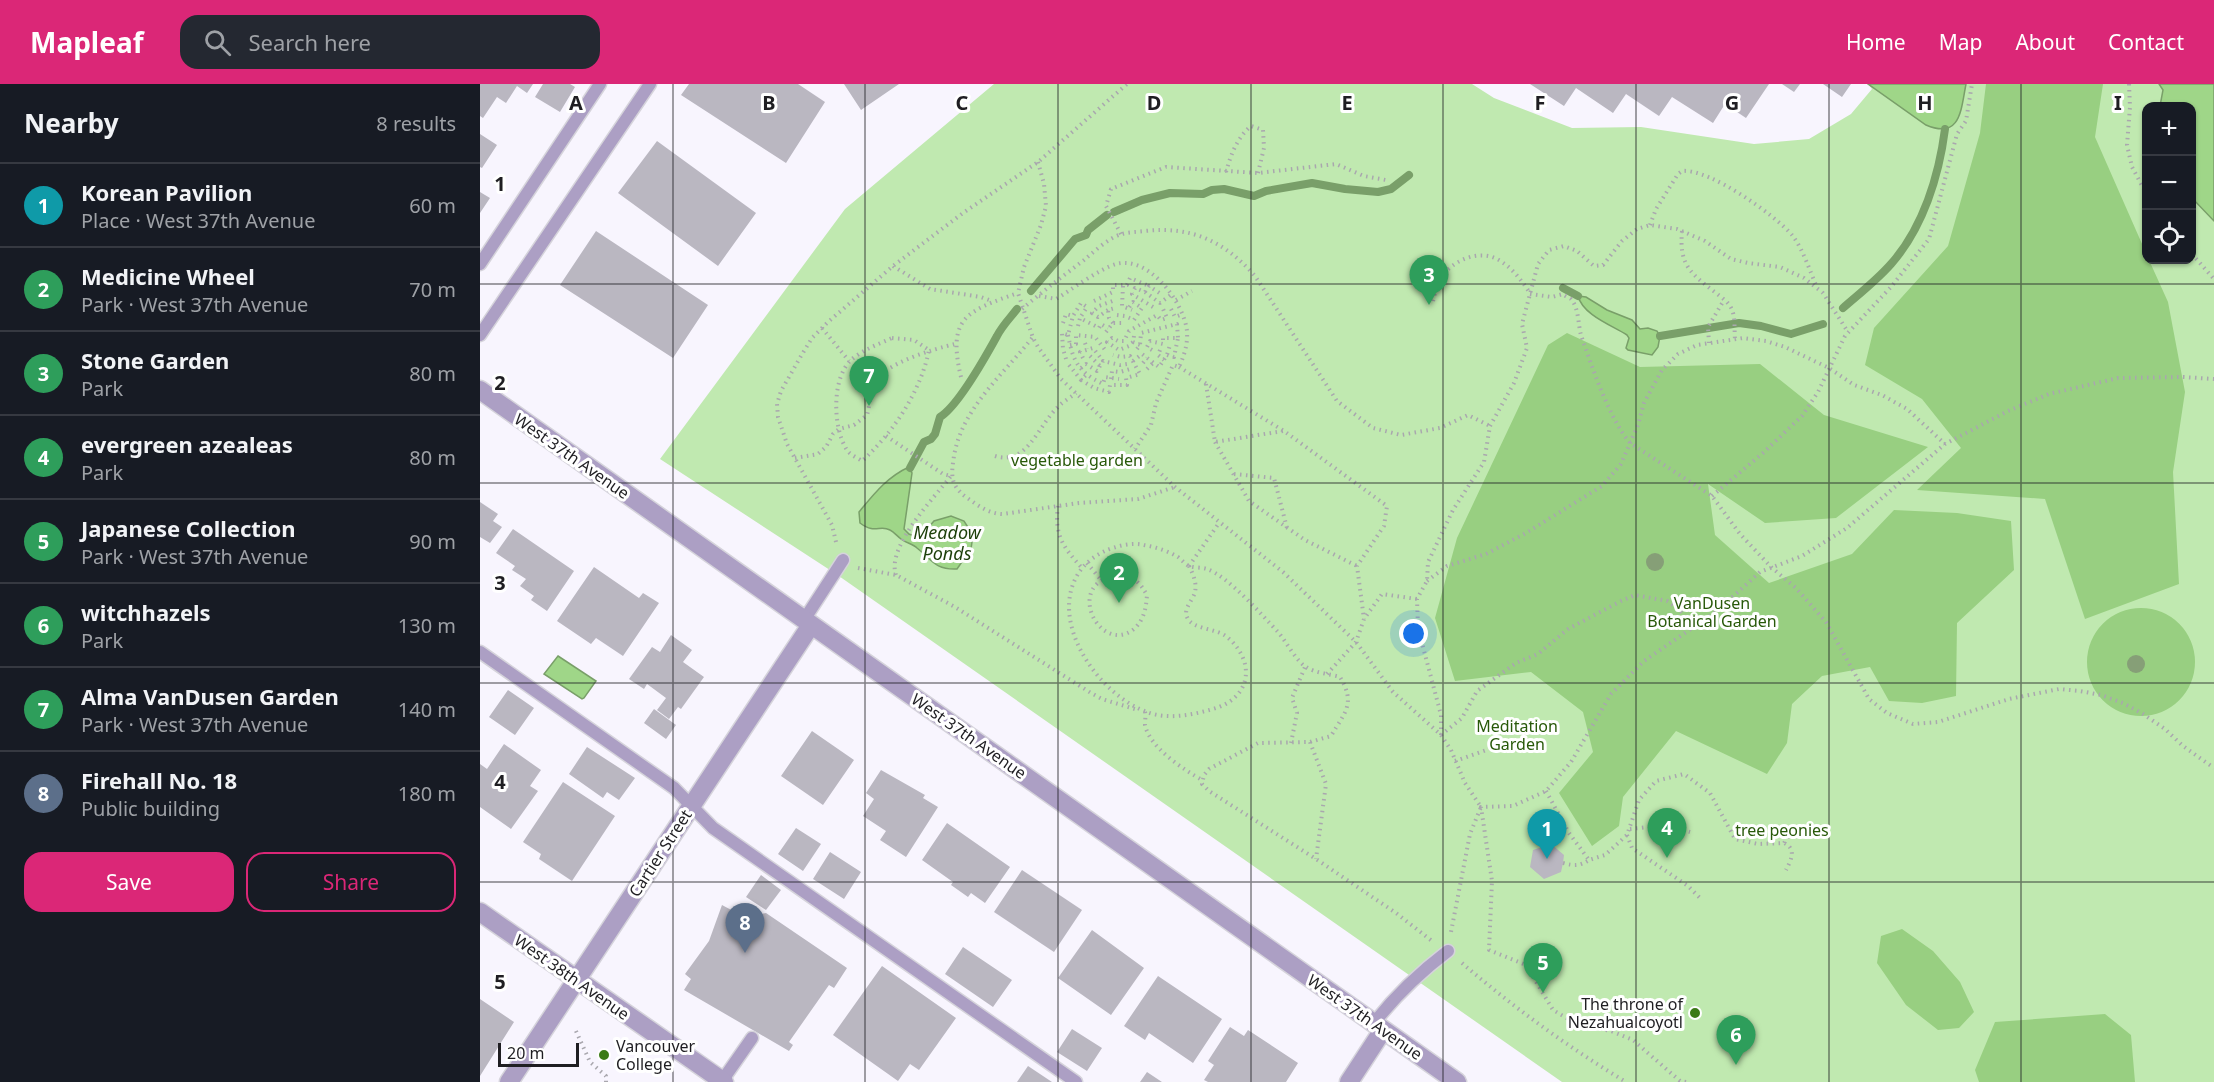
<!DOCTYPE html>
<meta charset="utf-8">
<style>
:root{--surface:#171b24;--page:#242831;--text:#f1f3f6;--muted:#9ea1a6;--line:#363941;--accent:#db2777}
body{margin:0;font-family:"Noto Sans",sans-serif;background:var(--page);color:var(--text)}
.controls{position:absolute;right:18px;top:18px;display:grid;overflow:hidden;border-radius:12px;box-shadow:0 2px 4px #0004}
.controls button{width:54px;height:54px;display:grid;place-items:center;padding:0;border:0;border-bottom:2px solid var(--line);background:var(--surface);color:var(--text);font:30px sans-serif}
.scale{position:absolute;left:18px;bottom:15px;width:81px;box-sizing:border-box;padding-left:6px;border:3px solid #1f1e22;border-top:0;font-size:16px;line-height:21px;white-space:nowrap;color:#1f1e22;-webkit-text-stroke:4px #fff;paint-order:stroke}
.you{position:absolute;left:934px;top:550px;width:21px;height:21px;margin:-15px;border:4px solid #fff;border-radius:50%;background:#1a73e8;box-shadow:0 0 0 9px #1a73e833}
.badge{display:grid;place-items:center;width:39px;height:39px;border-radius:50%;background:var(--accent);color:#fff;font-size:20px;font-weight:700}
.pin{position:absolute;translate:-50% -50px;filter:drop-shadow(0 2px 3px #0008)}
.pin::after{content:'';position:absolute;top:32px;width:21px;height:18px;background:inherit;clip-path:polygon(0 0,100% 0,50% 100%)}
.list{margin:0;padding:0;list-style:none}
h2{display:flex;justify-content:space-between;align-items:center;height:78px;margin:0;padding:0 24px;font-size:26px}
h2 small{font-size:20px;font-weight:400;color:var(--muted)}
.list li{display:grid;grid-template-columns:39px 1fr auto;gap:18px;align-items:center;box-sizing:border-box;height:84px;padding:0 24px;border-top:2px solid var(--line)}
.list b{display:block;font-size:22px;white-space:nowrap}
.list p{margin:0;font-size:20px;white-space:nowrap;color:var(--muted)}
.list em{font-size:20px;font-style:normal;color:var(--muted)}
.actions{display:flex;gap:12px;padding:18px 24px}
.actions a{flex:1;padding:14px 0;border:2px solid var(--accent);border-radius:18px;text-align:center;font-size:21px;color:var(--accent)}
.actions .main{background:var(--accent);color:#fff}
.icon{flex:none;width:33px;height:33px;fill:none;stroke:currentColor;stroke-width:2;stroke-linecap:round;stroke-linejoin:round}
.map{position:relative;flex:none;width:1734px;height:998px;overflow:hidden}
header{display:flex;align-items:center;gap:36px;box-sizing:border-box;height:84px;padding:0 30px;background:var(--accent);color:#fff}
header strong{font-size:28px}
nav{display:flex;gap:33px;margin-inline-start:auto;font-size:21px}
.search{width:420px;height:54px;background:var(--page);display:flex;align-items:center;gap:15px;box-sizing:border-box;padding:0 21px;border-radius:18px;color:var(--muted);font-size:22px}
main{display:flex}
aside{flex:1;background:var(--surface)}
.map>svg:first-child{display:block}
</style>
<header>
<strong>Mapleaf</strong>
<div class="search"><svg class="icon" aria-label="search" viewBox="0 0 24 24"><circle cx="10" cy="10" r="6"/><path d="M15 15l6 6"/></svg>Search here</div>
<nav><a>Home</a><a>Map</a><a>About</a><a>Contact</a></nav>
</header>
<main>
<aside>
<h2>Nearby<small>8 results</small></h2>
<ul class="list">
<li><span class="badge" style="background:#0f9aa8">1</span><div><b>Korean Pavilion</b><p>Place · West 37th Avenue</p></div><em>60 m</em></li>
<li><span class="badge" style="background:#2e9e5b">2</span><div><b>Medicine Wheel</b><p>Park · West 37th Avenue</p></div><em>70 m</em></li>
<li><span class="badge" style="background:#2e9e5b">3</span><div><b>Stone Garden</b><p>Park</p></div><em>80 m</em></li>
<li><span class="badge" style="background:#2e9e5b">4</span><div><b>evergreen azealeas</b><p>Park</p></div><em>80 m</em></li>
<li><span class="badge" style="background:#2e9e5b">5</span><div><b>Japanese Collection</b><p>Park · West 37th Avenue</p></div><em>90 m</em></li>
<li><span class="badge" style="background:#2e9e5b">6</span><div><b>witchhazels</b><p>Park</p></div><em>130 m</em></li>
<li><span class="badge" style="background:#2e9e5b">7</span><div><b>Alma VanDusen Garden</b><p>Park · West 37th Avenue</p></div><em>140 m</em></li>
<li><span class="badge" style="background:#5c6f8a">8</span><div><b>Firehall No. 18</b><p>Public building</p></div><em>180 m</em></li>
</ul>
<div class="actions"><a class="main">Save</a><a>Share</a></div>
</aside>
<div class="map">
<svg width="1734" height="998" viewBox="0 0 1734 998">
<rect width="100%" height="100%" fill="#f8f5fe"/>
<path fill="#c0e9b0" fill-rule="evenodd" d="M514 0H992L1014 14 1092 44 1161 43 1274 60 1329 55 1371 30 1392 5 1388 0H1734V998H1082L356 490 180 375 365 125ZM1666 22H1712V176H1666Z"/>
<path fill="#98cf81" d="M1506 0H1623L1615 53 1666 169V176H1669L1688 218 1705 308 1693 388 1699 500 1605 535 1565 415 1437 406 1481 364 1442 315 1385 281 1394 244 1468 162 1500 49Z
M1087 249 1160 283 1280 280 1344 331 1448 363 1356 434 1285 439 1228 400 1235 451 1289 499 1372 470 1414 426 1477 429 1531 437 1534 486 1477 539 1476 612 1442 619 1409 617 1390 583 1342 592 1312 620 1307 659 1287 690 1196 647 1143 713 1139 742 1112 762 1079 709 1113 668 1103 628 1051 588 975 597 955 534 977 454 1068 261Z
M1607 578a54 54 0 1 1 108 0a54 54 0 1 1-108 0Z
M1422 845 1453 867 1480 898 1494 928 1479 944 1458 946 1426 921 1397 879 1401 852Z
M1625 930 1651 951 1655 998H1499L1495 986 1515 938Z"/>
<path fill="#9fd688" stroke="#799f69" stroke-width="1.5" d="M1388 0H1486C1481 25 1481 56 1446 41Z
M1679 0H1734V137L1712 114V22H1680L1683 6Z
M1098 212 1106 213 1127 226 1152 236 1160 245 1168 244 1177 247 1180 252 1178 263 1172 271 1148 266 1146 264 1149 254 1147 251C1131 241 1103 231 1098 212Z
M429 383 432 389 424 445 429 450 437 453 442 451 454 437 471 432 484 437 493 451 491 465 477 485C455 486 452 476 437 464 433 460 426 459 421 455 417 452 414 448 410 446 399 440 396 451 380 439L379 428C394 410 407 393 429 383Z
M78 572 116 597 104 614 102 615 64 590Z"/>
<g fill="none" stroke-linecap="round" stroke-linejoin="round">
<path stroke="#799f69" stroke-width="8" d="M634 128 662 116 690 109 723 110 732 106 744 105 774 112 786 107 832 99 865 105 898 108 911 105 929 91
M1083 204 1098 212
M551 207 595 155 606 151 608 146 627 131
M1363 224C1379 210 1397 196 1411 180 1443 144 1459 92 1465 45
M1180 252 1259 239 1281 242 1311 250 1343 240
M430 384 444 358 451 355 455 350 460 333C478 322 506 272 517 252 522 242 530 234 537 225"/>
</g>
<path fill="#bab7c1" d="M0 0H53L47 9 37 2 26 19 17 13 3 34 0 32Z
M63 0H90L95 3 80 28 55 13Z
M209 0H318L345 18 306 79 201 11Z
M364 0H419L381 26Z
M1050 0H1289L1266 34 1245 20 1233 39 1192 13 1179 32 1146 10 1133 29 1096 4 1084 22Z
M1302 0H1320L1314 8Z
M1343 0H1371L1362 13Z
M0 50 17 61 2 84 0 83Z
M177 57 276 129 238 182 138 109Z
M0 108 10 114 0 129Z
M116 147 228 221 193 274 80 201Z
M0 418 18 430 13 437 22 443 10 459 0 453Z
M33 445 94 487 67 527 51 516 54 512 40 502 46 495 32 486 35 482 16 469Z
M114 483 159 514 163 509 179 519 143 572 116 554 111 560 77 537Z
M191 551 212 566 203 578 224 593 201 625 198 623 189 635 177 626 186 614 167 600 164 605 149 595 172 563 180 568Z
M28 606 54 624 35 651 9 633Z
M174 625 196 641 186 655 164 639Z
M332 647 374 676 343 721 301 692Z
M24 660 61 686 50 702 58 707 31 745 0 723V680L7 685Z
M107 663 155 694 139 716 127 708 123 714 89 690Z
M401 686 445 711 443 714 458 723 426 773 400 756 406 747 383 732 394 715 386 709Z
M83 698 135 732 92 797 59 775 61 770 43 758Z
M467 739 530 783 505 819 491 809 488 813 471 801 473 798 442 776Z
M316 744 341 760 323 787 298 770Z
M1071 760 1084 771 1083 779 1081 788 1064 795 1050 783 1053 766Z
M350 768 381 788 364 815 333 795Z
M542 786 602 826 574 868 514 828Z
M281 791 301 806 286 826 266 813Z
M242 821 268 835 270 832 286 829 367 884 354 904 349 901 309 958 313 961 309 967 204 906 211 895 205 890 229 857Z
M612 846 664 884 631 931 578 894Z
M483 863 532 896 513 923 465 890Z
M402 882 476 934 439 986 430 980 418 997 353 951Z
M678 892 742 935 713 979 669 949 665 956 644 942Z
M0 915 34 938 0 992Z
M750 943 764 952 768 946 818 979 806 998H728L724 996 734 981 728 977Z
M592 945 622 964 607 987 577 968Z
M548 982 572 998H537Z
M667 988 682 998H660Z"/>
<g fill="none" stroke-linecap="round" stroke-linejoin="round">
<g stroke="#d5d3db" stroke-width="15">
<path id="lane" d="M0 180 120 0
M0 251 170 0
M324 536 363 476
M0 568 194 704 233 744 596 998
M894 939C916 911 939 889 968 867
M242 997 272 954"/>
</g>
<g stroke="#d5d3db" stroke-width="21">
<path id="street" d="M0 306 977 998
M0 828 244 998
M29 998 331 541
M869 998 903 946"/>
</g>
<path stroke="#a9a7ae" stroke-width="4" stroke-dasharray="1.5 4.5" stroke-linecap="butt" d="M1649 0 1650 23 1647 61 1652 83 1666 109
M558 78 564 100 566 122 561 141 544 183 538 209 553 254 558 263 581 295 695 403 803 488 876 558 913 608 961 651 971 666 985 699 1001 723 990 750 971 848
M746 88C751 70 757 54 771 42L783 46 784 64 778 89
M1170 141 1176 125 1198 90 1202 87C1229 84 1295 131 1312 151 1323 165 1329 185 1336 201
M1202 147C1199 181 1210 189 1236 209 1241 213 1247 217 1250 222 1256 231 1254 245 1255 255
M641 150 626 122 631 105 686 83 778 89 856 80 884 92 906 96
M1712 170 1734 195
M413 182 450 205 501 213 512 217
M643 202 642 222 652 226
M665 208 669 202 681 210
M1050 210 1072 213 1083 210C1085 212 1088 213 1091 215 1099 224 1098 241 1101 251 1112 283 1129 334 1150 359L1232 412 1260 450 1291 483 1316 504 1346 538 1389 615 1407 629 1433 640 1458 638 1529 615 1579 605 1600 607 1621 611 1643 619 1663 630 1685 645 1703 662 1734 684
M559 212 576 215C591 206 619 185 636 180 669 171 704 219 707 247 708 260 704 272 699 283L693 281 676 319 671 341 655 365
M696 216 712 207
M614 217 633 208V201H647L650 194 669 202
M953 217C955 210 956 200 960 195 971 177 998 165 1017 175 1032 183 1041 196 1050 209
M673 223 652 210 655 204 665 208 680 219 692 210
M542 225C562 208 583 192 604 176 615 167 628 154 642 150 649 148 657 148 665 147 712 142 744 157 775 192L857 317 893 344 921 351 960 344 988 331 1010 342
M691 225 695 233 703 230
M628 226 618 233 612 229 619 222 635 216
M637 231 645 232 654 236 662 224 653 218 648 225
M583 239 586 230 593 232 601 219 607 223 600 234
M633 239 629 234 628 226 635 224
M598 242 600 234 619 244 621 240 628 244
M342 244 369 277
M626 248 633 239H643
M588 251C593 277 598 288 623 300L625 293 639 295
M654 252 653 258 660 261
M412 254 434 256 449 266C441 307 413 349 382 377 378 374 370 371 367 366 353 345 351 295 371 276 382 266 399 260 412 254Z
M552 254C523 291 482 324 474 372 471 391 470 401 486 413 497 421 509 430 523 430L599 419 658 415 695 403
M653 258 649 262 639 266 627 258 632 254 638 257H644L649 247 677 231 681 236 687 234 683 225
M605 259 607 265
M1229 259 1228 243 1244 216
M590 261 596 260V251L615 253 626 267
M657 265 660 261 661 249 697 240 698 254
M672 266 667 263 670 257 683 260V254H698L694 273 687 271
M680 266 678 271 684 276
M610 272 620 282
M603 274 600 268 613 264 623 277
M586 275 583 265 582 249 588 251 593 232
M653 277 662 270 679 283 687 271 690 261
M663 279 667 274
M589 281 601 296 606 291
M699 283 804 347 907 422 904 442 877 482 884 535
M601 284 606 280 617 287 623 277 640 281 647 280
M667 285 673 279
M481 293C467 234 486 227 538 209
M631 295 632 287 640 288 650 285
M601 296 614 304 629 308 630 301H647L646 294 660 290 650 272 641 273 633 271
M726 300 735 358 803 347
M406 352 463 390 471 392C454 414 406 463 416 491
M735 358 769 417 825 456 877 482
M515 372C547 382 558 342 577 324 582 318 590 314 596 309
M315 374 338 370 346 363 353 350 359 345 374 341 387 331C390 321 390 308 395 299 404 279 454 265 475 260
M754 390 794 394 807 444
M1232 412 1283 369 1322 332 1338 308 1365 252 1411 203 1449 155 1477 50 1486 37 1492 0
M578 422C574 451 583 463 602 484
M356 458 352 441 307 360 298 333 297 320 301 307 321 272 332 254 348 238 413 182 483 129 558 78 647 0
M607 479 621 496
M709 482C713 490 717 499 715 508 713 516 703 525 707 533 712 546 737 544 747 553 776 577 772 614 733 625 712 631 688 636 667 628 619 611 568 539 598 490 604 480 614 472 625 467 636 462 652 458 664 461 676 463 688 467 698 473 702 476 705 480 709 482 714 484 721 483 727 485 749 493 781 530 798 548 806 557 816 577 826 583 835 589 850 590 860 593 876 620 865 628 851 652L830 658 778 659 729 685 724 691 722 700 729 707 836 775 916 829 952 857
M709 482 739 439
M378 484 416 491 475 523 611 609 622 615 658 626
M641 491C655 493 660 499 667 511 666 524 664 536 654 545 619 573 581 495 641 491Z
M947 497 967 482 1006 470 1046 449 1122 402 1141 380 1158 341 1164 319 1182 286 1198 270 1217 261 1263 254 1286 257 1305 263 1349 284 1374 301 1402 311 1427 325 1465 360
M847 590 876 558 884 535 902 510 937 515
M665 628C666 631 665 636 665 641 670 664 703 685 722 696
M961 651V631L938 544 937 515 947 497 948 478 973 426 1004 378 1010 342 1034 299 1047 264 1042 240 1058 180 1069 166 1084 162 1097 167 1114 182 1123 181 1142 157 1157 145 1170 141 1197 145 1225 157 1251 175 1268 179 1300 183 1324 194 1343 209 1368 248
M961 651 982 634 997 607 1036 579 1058 570 1088 545 1141 517 1155 511 1187 517 1198 524 1214 543
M830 658 846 700 836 775
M811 659 817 629 812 614 825 583
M975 677 1015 663
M1066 707 1089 749 1109 776 1125 771 1147 751 1159 716 1176 697 1204 690 1230 709 1255 755 1278 760 1304 759C1317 765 1311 776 1306 786
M1150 745 1186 741 1210 748
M1147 751 1152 764 1208 802 1221 815
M1304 759 1317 739
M1083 779C1094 782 1100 782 1109 776
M982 879C1033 923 1088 963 1146 998
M96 947 110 978 126 992V998
M1206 998 1200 997 1153 956 1131 947 1097 940 1073 926 1046 881 1009 866 1012 797 1001 723 1033 722 1066 707 1091 678 1131 610 1164 577 1237 527 1280 488 1322 472 1367 444 1465 360 1528 327 1569 310 1638 294 1703 293 1734 295"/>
<use href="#lane" stroke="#ac9fc4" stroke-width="12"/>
<use href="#street" stroke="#ac9fc4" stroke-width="18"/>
</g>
<g fill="#869f77">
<circle cx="1175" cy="478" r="9"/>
<circle cx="1656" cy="580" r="9"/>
</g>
<path fill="none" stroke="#1f1e22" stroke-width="1.5" stroke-opacity="0.55" d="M193 0V998M385 0V998M578 0V998M771 0V998M963 0V998M1156 0V998M1349 0V998M1541 0V998M0 200H1734M0 399H1734M0 599H1734M0 798H1734"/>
<g fill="#3b7a16" stroke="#fff" stroke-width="2">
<circle cx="1215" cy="929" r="6"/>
<circle cx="124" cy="971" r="6"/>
</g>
<g text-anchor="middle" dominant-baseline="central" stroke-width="6" stroke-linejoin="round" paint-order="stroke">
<g font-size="16" fill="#1f1e22" stroke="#fff">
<text transform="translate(92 372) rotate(35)">West 37th Avenue</text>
<text transform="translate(489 652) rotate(35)">West 37th Avenue</text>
<text transform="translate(180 769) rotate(-57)">Cartier Street</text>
<text transform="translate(92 893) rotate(35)">West 38th Avenue</text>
<text transform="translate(885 933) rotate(35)">West 37th Avenue</text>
</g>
<g font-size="16" fill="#285909" stroke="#fff">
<text x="597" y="376">vegetable garden</text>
<text x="1232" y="519">VanDusen<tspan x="1232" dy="18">Botanical Garden</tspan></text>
<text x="1037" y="642">Meditation<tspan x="1037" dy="18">Garden</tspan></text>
<text x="1302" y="746">tree peonies</text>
</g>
<g font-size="16" fill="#1f1e22" stroke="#fff" text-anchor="end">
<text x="1203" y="920">The throne of<tspan x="1203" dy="18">Nezahualcoyotl</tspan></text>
<text x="136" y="962" text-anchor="start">Vancouver<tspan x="136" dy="18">College</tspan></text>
</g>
<g font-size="18" font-style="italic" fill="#1c3f09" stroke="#fff">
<text x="467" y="448">Meadow<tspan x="467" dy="21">Ponds</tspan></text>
</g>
</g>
<g font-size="20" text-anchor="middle" font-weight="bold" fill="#1f1e22" stroke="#fff" stroke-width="6" stroke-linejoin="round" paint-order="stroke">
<text x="96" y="26">A</text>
<text x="289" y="26">B</text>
<text x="482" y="26">C</text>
<text x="674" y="26">D</text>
<text x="867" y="26">E</text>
<text x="1060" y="26">F</text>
<text x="1252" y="26">G</text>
<text x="1445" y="26">H</text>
<text x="1638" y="26">I</text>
<text x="20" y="107">1</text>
<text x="20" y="306">2</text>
<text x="20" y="506">3</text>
<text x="20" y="705">4</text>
<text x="20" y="905">5</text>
</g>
</svg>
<div class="controls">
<button>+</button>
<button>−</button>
<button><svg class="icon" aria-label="locate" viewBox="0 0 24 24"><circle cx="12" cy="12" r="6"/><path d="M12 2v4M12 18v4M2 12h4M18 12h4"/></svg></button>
</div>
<div class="scale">20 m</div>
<div class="you"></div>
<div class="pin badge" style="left:1067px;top:775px;background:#0f9aa8">1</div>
<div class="pin badge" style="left:639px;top:519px;background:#2e9e5b">2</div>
<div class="pin badge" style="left:949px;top:221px;background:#2e9e5b">3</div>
<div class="pin badge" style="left:1187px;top:774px;background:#2e9e5b">4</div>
<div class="pin badge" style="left:1063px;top:909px;background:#2e9e5b">5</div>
<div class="pin badge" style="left:1256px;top:981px;background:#2e9e5b">6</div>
<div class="pin badge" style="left:389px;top:322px;background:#2e9e5b">7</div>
<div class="pin badge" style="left:265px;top:869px;background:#5c6f8a">8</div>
</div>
</main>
